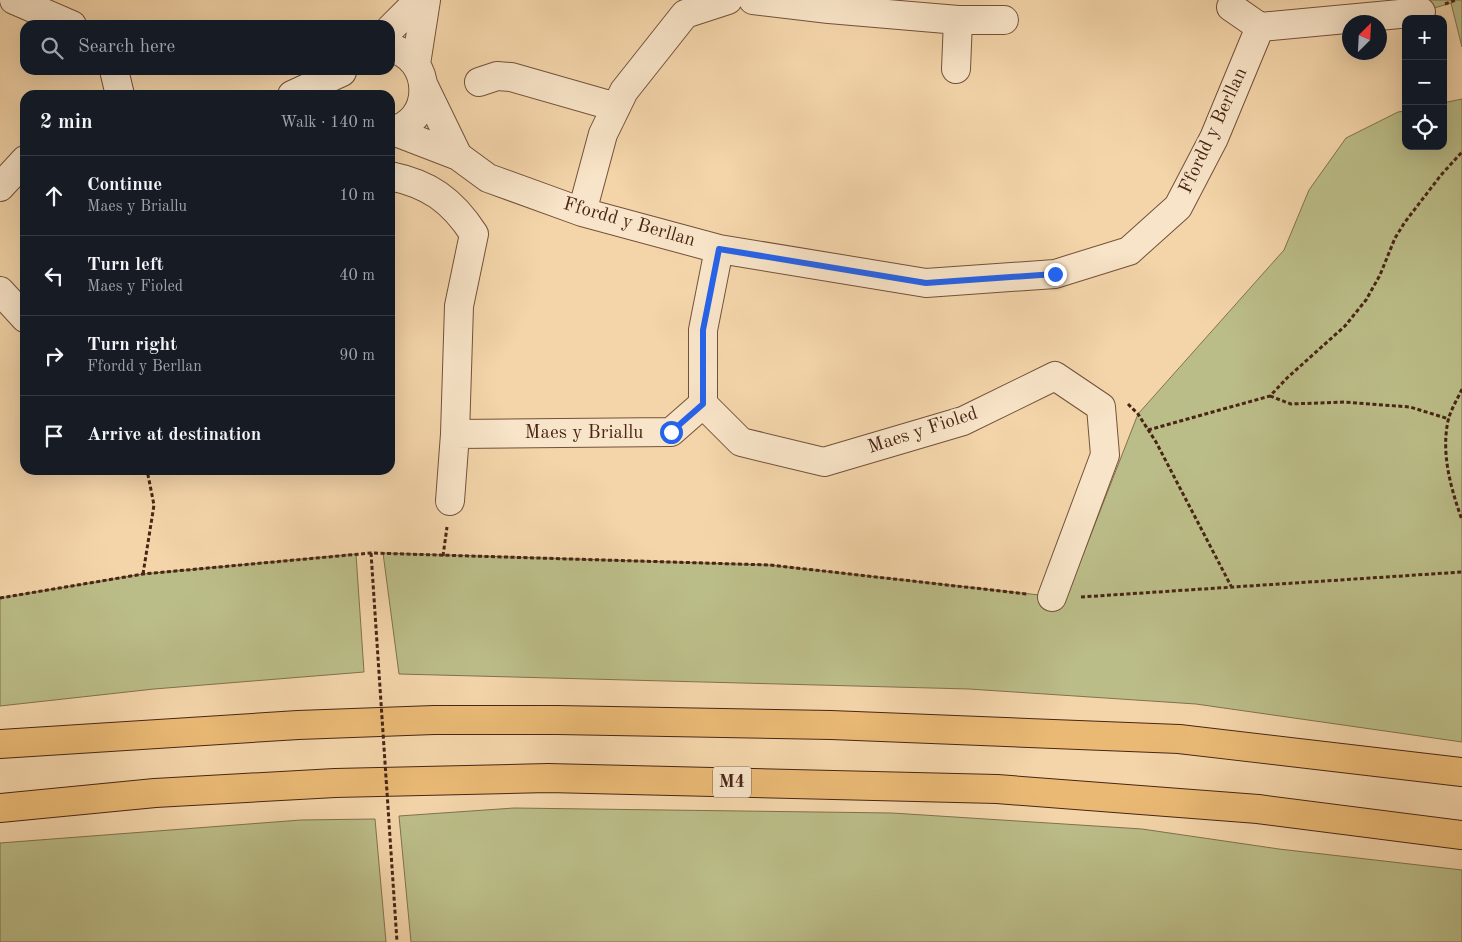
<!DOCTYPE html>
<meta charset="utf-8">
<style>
:root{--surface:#171b24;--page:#242831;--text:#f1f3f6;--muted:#9ea1a6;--line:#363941}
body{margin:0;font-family:"Old Standard TT",serif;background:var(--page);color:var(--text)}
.controls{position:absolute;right:15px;top:15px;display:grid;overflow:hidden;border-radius:10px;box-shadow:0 5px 20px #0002}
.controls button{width:45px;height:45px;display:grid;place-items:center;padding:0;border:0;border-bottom:1px solid var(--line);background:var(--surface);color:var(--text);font:25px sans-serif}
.compass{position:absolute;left:1342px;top:15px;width:45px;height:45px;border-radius:50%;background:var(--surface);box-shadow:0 5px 20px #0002;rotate:24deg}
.stop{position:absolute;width:15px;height:15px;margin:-11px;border:4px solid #2563eb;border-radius:50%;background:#fff}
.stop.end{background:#2563eb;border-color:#fff;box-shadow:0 1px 5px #0008}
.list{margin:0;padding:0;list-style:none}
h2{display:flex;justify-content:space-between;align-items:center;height:65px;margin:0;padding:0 20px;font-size:21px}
h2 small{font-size:16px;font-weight:400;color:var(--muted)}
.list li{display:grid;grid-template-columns:32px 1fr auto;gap:15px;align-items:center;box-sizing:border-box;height:80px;padding:0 20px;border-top:1px solid var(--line)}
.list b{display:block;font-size:19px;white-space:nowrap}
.list p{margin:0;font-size:16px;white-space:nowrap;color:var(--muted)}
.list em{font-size:16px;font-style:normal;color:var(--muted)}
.icon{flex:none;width:28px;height:28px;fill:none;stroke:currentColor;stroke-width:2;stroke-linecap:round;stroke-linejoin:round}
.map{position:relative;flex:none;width:1462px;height:942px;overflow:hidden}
.search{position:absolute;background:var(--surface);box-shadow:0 5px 20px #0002;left:20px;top:20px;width:375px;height:55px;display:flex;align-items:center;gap:12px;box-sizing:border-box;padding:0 18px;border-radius:15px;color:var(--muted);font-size:19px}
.panel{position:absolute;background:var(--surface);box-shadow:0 5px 20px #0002;left:20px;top:90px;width:375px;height:385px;border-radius:15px}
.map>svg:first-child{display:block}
</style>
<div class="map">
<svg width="1462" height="942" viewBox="0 0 1462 942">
<rect width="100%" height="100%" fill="#f4d5aa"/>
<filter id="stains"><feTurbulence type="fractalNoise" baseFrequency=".004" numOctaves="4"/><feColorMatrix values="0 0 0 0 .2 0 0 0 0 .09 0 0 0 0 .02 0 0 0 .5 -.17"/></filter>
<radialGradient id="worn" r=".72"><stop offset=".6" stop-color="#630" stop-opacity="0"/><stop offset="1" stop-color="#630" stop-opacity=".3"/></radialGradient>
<path fill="#bbbd88" stroke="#82714e" d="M1421 0H1462V47L1451 3 1421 12Z
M1462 99V742L1196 704 969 689 399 674 383 553 770 565 1066 598 1138 414 1284 250 1309 190 1346 138 1398 112 1406 111V146H1443V103Z
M356 554 364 672 154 689 0 706V598L143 574Z
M514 808 892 813 1142 829 1279 849 1462 870V942H411L399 816Z
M375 819 386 942H0V843L301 820Z"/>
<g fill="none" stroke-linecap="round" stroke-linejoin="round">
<g stroke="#73513a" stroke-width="30">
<path id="minor" d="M14 0 72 25
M753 0 829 9 958 20H1004
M1231 7 1260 27
M390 29 419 0
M390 48C434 57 435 123 390 131
M416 64 426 0
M956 69 958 20
M114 70 120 95
M479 82 497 76 511 77 616 107
M424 86 458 156
M292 95 342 72
M393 131 458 156 488 178 582 212 719 249 926 283 1055 274 1129 251 1178 207 1214 138 1260 27 1421 12
M390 176C429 184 452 200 474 234L459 306 455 434 450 501
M0 187 25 160
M582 212 603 134 624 91 685 14 728 0
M719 249 703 330V404L741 442 824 462 963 421 1055 376 1101 407 1105 455 1052 597
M0 291 25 318
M455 434 671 432 703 404"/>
</g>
<g stroke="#482515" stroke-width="30">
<path id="highway" d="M0 744 298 725 434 720H557L831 725 1179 739 1462 772
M0 808 155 793 335 783 548 778 997 789 1258 809 1462 835"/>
</g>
<path stroke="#482515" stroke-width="3" stroke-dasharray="4 2.5" stroke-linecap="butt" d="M1445 4 1456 0
M1462 389C1457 400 1450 411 1448 421 1441 454 1451 489 1462 520
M1270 396 1291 404 1344 402 1410 407 1449 419
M1128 404 1138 414 1156 442 1231 586
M1148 430 1270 396 1287 378 1345 326 1366 300 1380 275 1395 238 1405 222 1441 175 1462 152
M443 556 447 527
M143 574 154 505 147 470
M1081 597 1462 572
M0 598 143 574 371 553 770 565 1027 594"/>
<use href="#minor" stroke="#f8e4c8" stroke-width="28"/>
<use href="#highway" stroke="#eaba75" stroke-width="28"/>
<path stroke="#482515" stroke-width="3" stroke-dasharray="4 2.5" stroke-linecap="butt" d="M371 553 397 942"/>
</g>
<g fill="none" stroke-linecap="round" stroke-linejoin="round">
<path stroke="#2563eb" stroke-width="6" d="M671 432 703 404V330L719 249 926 283 1055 274"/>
</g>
<g text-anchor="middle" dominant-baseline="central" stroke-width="5" stroke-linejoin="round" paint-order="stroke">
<rect fill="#f8e4c8" stroke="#7d5e4b" stroke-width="1" x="713" y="766.5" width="38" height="31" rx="4"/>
<g font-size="18" font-weight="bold" fill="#482515">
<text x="732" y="782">M4</text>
</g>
<g font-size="19" fill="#482515" stroke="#f8e4c8">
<text transform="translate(1214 131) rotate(-65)">Ffordd y Berllan</text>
<text transform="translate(629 223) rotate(16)">Ffordd y Berllan</text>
<text transform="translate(923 431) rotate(-18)">Maes y Fioled</text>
<text x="584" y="433">Maes y Briallu</text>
</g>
</g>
<rect width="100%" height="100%" filter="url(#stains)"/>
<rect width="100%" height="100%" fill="url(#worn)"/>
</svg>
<div class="controls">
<button>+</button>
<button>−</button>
<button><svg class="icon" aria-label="locate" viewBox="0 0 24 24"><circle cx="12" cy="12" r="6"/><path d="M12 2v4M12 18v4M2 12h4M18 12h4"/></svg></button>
</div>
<svg class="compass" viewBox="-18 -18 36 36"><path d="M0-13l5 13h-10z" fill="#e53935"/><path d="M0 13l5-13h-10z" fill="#9ea1a6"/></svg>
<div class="stop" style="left:671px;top:432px"></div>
<div class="stop end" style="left:1055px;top:274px"></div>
<div class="search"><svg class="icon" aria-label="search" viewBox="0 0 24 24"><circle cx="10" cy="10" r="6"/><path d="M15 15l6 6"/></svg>Search here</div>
<section class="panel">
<h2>2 min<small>Walk · 140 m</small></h2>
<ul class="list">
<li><svg class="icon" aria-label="ahead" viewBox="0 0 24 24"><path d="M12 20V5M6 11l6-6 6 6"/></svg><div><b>Continue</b><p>Maes y Briallu</p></div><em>10 m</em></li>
<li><svg class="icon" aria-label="left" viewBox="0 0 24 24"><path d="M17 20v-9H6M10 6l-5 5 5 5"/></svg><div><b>Turn left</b><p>Maes y Fioled</p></div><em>40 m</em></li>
<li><svg class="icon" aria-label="right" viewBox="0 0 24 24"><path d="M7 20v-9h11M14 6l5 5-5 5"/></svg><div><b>Turn right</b><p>Ffordd y Berllan</p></div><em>90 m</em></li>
<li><svg class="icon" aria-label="arrive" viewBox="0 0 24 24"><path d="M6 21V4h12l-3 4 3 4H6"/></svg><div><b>Arrive at destination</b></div></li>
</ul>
</section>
</div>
